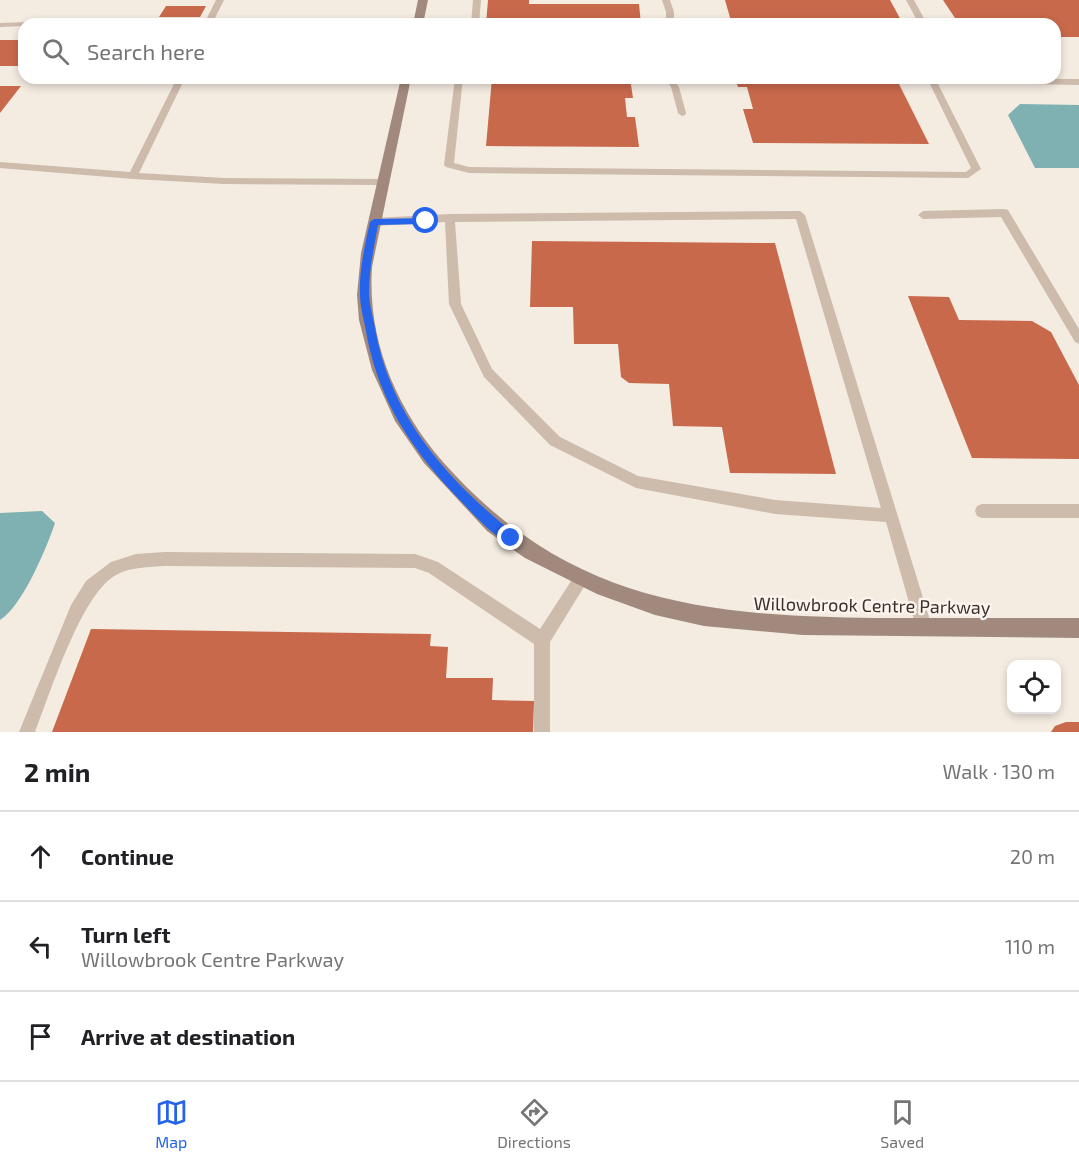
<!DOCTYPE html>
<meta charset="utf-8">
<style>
:root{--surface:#fff;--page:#f6f6f6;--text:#202124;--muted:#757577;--line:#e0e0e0;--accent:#2563eb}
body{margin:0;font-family:"Exo 2",sans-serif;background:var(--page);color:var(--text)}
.controls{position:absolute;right:18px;bottom:18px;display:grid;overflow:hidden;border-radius:12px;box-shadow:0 3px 9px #0003}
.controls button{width:54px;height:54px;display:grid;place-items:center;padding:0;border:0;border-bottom:2px solid var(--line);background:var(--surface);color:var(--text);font:30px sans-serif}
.stop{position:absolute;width:18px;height:18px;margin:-14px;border:4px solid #2563eb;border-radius:50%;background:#fff}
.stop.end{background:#2563eb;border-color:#fff;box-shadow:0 2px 6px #0008}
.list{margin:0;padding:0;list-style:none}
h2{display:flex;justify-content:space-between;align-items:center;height:78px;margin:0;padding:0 24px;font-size:26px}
h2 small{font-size:20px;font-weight:400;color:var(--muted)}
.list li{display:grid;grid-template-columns:39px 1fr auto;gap:18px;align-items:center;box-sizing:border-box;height:90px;padding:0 24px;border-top:2px solid var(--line)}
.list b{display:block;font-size:22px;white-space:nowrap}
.list p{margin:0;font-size:20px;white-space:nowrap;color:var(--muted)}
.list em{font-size:20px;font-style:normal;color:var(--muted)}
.icon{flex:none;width:33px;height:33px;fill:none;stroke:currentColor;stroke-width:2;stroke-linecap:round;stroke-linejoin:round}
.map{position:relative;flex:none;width:1079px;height:732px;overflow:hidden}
.search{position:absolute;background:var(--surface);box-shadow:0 3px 9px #0003;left:18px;right:18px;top:18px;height:66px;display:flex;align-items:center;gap:15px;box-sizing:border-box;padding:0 21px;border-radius:18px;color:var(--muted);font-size:22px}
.sheet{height:348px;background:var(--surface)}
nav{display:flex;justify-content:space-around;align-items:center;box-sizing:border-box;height:84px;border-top:2px solid var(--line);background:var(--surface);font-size:16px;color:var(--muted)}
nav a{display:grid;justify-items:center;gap:3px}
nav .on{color:var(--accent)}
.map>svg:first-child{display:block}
</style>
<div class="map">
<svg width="1079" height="732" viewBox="0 0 1079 732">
<rect width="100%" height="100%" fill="#f4ebe1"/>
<path fill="#7fb0b2" d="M1020 104 1079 105V168H1035L1008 115Z
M42 511 55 523C47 547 22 607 0 620V513Z"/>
<path fill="#c8694b" d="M488 0H529V4H639L641 24H486Z
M725 0H890L902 22 731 21Z
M943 0H1079V37H1055V24H959Z
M166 6H206L200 17H159Z
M0 40H24V66H0Z
M492 78H630L633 98H625L627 117H635L639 147 486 146Z
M735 78H896L929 144 753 143 743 109H753L747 87H738Z
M0 86H21L0 113Z
M532 241 775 243 836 474 730 473 722 427 673 426 669 384 629 383 621 377 618 344H574L573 307H530Z
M908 296 949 297 959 320 1032 321 1051 332 1079 385V459L972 458Z
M91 629 431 634 430 646 448 647 446 678H493L492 700 534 701 533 732H52Z
M1066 722H1079V732H1051L1055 726Z"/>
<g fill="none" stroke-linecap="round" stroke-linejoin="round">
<path fill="#cdbbac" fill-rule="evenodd" d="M216 0H224L212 24H204Z
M473 0H481L479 24H471Z
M662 0H670L674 12V24H666V12Z
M906 0H914L927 24H919Z
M27 22 28 24H24V26L0 27V23Z
M177 78H185L139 173 224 178 383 179 388 182 383 185 224 184 133 179 0 168V162L130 172Z
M455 78H463L454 163 469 167 966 172 971 168 927 78 1079 79V85L937 82 981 169 968 178 469 173 446 167 444 165Z
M664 78H672L679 87 686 113 685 115 682 116 678 113 671 87Z
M1004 209 1008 210 1079 329V344L1075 342 1001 217 923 219 918 215 923 211Z
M800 211 805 215 932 627 929 632 924 635 919 632 916 627 886 522 775 514 636 488 550 445 484 377 449 304 445 222 374 226 369 222 374 218 450 214ZM796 219 881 508 775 500 638 476 560 437 492 369 461 304 455 222Z
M982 504H1079V518H982L977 516 975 511 977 506Z
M165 552 415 554 438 562 540 629 577 572 582 570 587 572 589 577 587 582 550 642V732H534V644L429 573 415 568 165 566C149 567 130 567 116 575 81 594 50 694 35 732H19L71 605 86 581 111 562 136 554Z"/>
<path fill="#a18a7d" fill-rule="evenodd" d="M418 0H428L423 24H413Z
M401 78H411L372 267C367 340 396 408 443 462 566 601 700 616 875 618 943 618 1011 618 1079 618V638L803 635 704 626 655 615 597 594 525 558 487 531 424 463 395 421 372 370 359 320 357 295 361 253Z"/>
</g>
<path fill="#2563eb" d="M426 218 430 221 426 224 378 225C374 247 369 270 369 292 369 304 373 317 375 328 390 416 447 480 515 534L517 538 511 544C489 534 470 510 453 493 406 442 376 394 365 326 363 316 360 305 360 294 359 270 365 245 370 222L374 219Z"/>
<g text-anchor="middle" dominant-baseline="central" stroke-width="5" stroke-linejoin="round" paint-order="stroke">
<g font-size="18" fill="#3b302b" stroke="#fbf5ee">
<text transform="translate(872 605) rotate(1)">Willowbrook Centre Parkway</text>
</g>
</g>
</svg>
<div class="controls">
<button><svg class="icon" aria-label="locate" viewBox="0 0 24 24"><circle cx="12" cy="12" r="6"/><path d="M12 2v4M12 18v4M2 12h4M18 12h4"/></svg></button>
</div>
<div class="stop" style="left:426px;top:221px"></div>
<div class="stop end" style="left:511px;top:538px"></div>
<div class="search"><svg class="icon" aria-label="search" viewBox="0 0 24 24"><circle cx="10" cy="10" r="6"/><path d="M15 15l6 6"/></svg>Search here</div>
</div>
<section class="sheet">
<h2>2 min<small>Walk · 130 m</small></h2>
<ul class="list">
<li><svg class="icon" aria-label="ahead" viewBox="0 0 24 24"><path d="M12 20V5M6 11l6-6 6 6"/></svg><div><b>Continue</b></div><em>20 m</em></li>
<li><svg class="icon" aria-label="left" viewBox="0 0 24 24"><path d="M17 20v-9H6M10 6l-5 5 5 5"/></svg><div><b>Turn left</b><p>Willowbrook Centre Parkway</p></div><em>110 m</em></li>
<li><svg class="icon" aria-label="arrive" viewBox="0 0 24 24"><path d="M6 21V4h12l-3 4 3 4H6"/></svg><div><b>Arrive at destination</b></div></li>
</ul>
</section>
<nav>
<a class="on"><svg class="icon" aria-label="map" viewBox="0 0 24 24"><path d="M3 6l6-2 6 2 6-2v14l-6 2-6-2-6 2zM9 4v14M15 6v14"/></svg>Map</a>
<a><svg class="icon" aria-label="directions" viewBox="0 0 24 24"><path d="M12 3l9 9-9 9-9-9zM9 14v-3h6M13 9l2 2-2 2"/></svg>Directions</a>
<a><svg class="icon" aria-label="saved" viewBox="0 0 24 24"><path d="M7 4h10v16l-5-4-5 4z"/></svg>Saved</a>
</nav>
